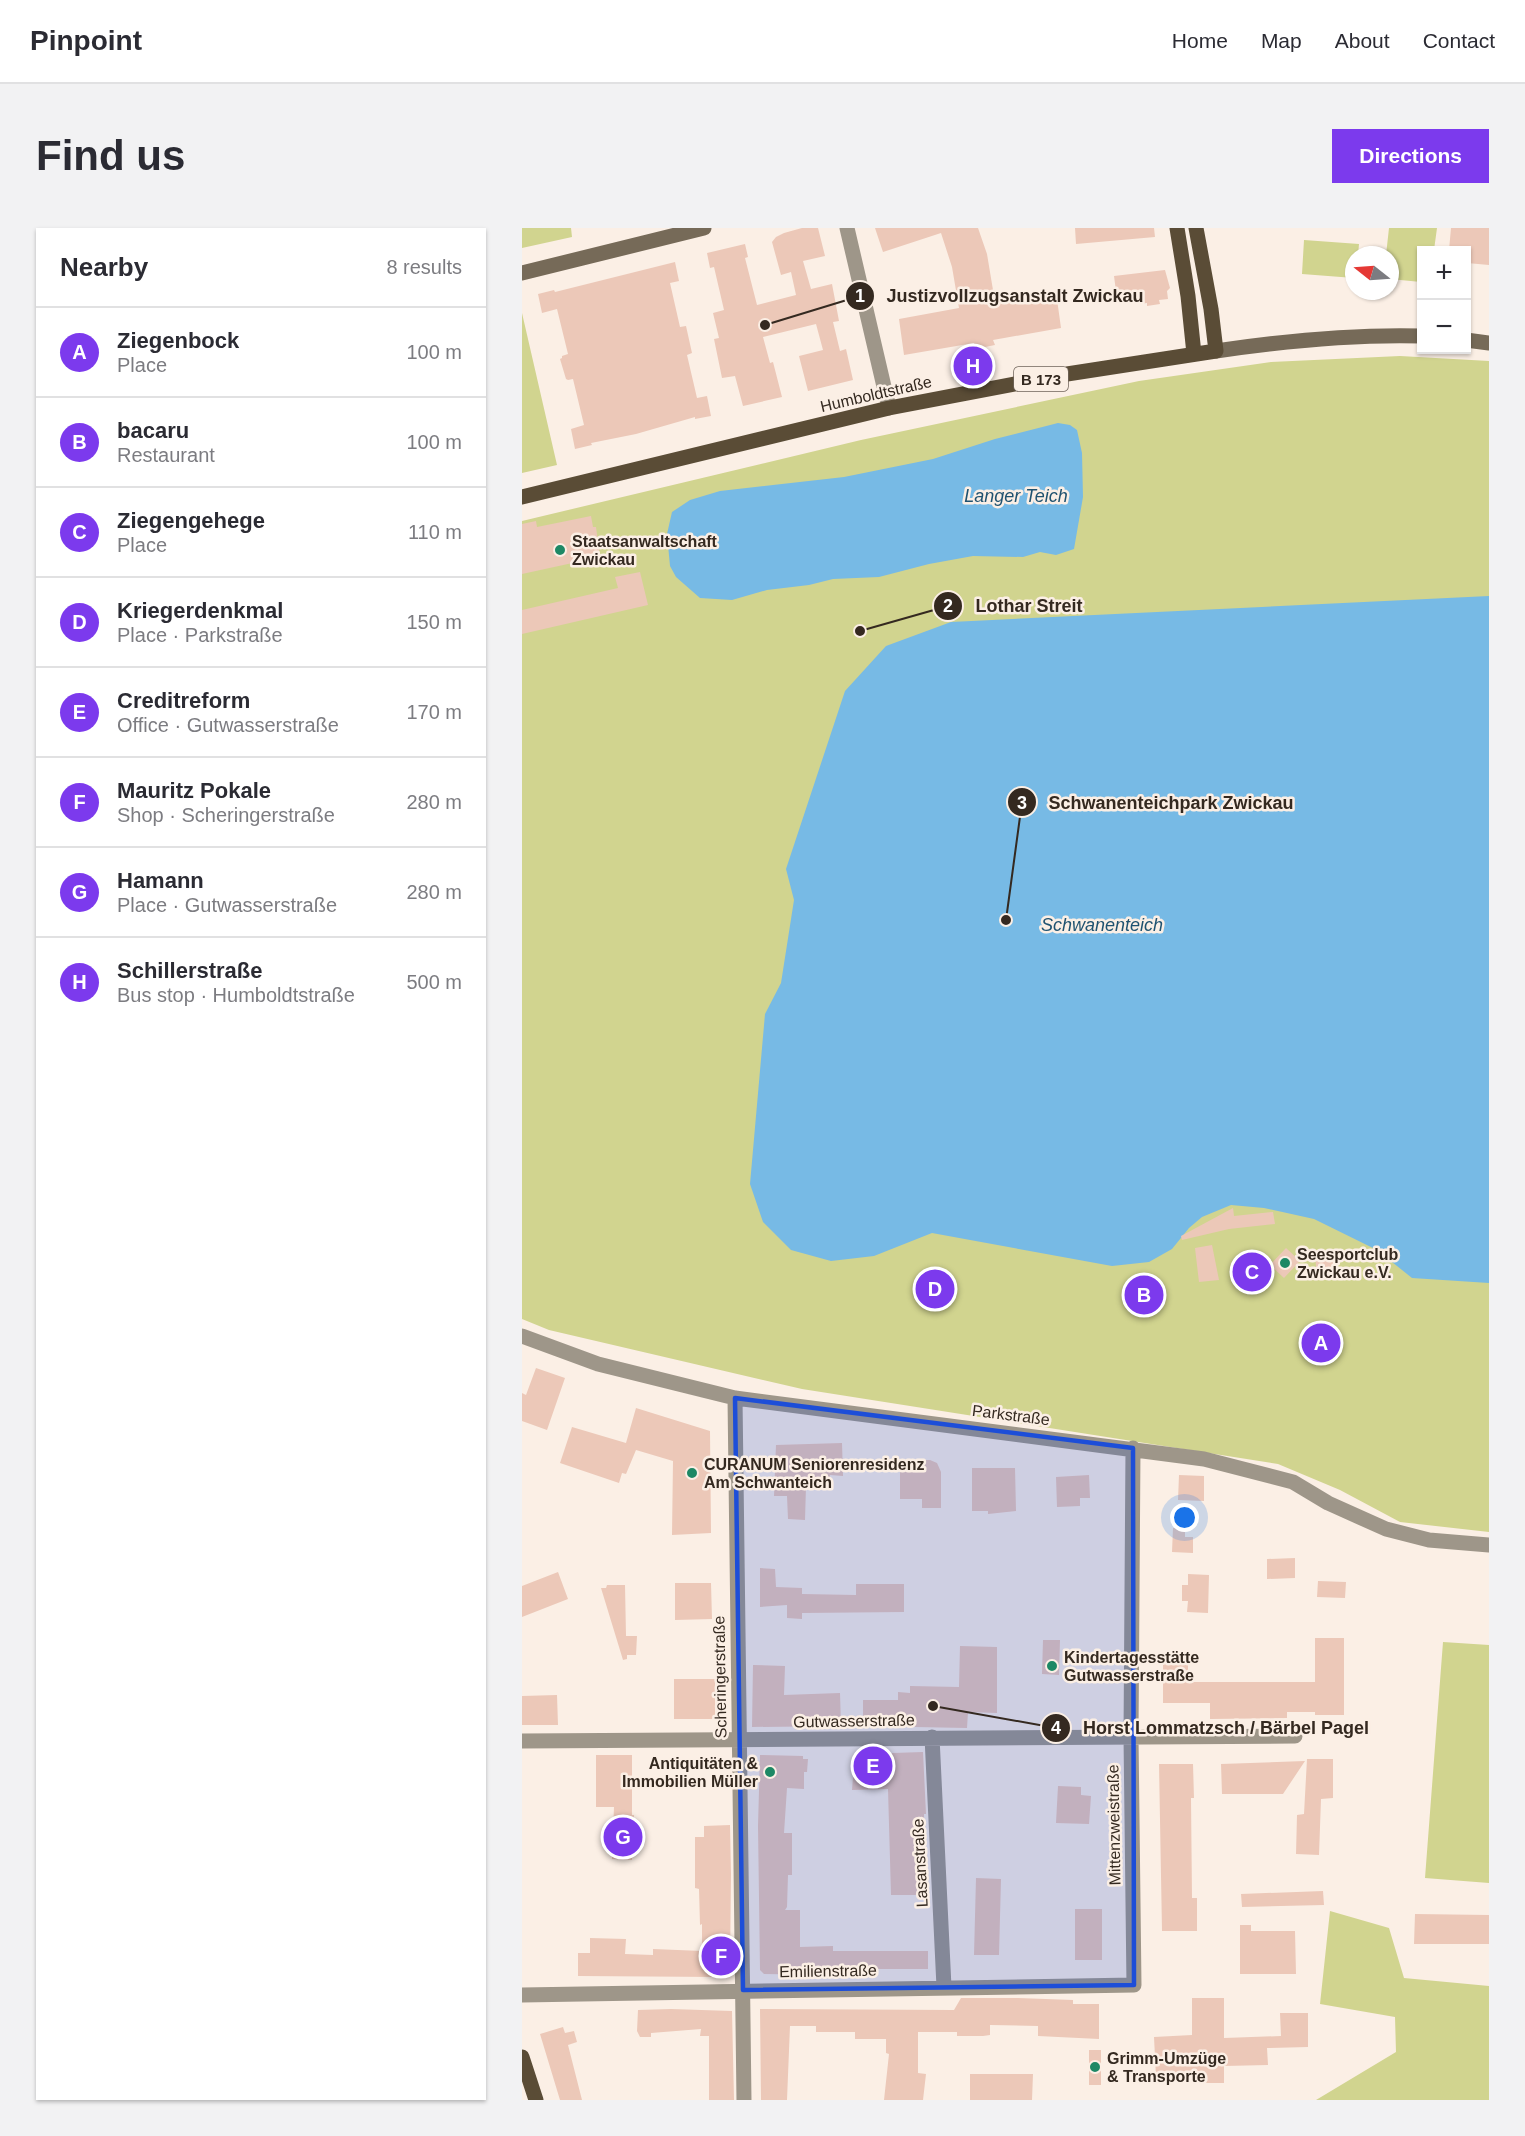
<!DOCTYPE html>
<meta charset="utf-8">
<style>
:root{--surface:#fff;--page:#f2f2f3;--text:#2b2b33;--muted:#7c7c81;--line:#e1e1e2;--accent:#7c3aed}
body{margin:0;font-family:Helvetica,sans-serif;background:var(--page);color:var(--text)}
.controls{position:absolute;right:18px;top:18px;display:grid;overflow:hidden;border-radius:0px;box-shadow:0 2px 4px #0004}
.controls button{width:54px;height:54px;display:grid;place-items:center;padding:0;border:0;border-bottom:2px solid var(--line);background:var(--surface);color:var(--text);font:30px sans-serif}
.compass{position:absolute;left:823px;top:18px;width:54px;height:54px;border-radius:50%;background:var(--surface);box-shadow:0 2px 4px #0004;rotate:287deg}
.you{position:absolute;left:663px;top:1290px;width:21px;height:21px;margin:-15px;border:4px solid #fff;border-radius:50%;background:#1a73e8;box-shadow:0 0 0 9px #1a73e833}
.badge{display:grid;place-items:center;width:39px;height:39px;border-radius:50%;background:var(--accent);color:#fff;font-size:20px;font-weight:700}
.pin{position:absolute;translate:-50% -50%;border:3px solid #fff;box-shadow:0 2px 6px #0006}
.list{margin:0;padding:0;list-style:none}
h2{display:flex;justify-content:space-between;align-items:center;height:78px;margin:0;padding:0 24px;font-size:26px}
h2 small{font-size:20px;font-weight:400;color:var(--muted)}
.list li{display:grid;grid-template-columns:39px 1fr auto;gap:18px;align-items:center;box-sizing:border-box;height:90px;padding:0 24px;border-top:2px solid var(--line)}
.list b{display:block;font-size:22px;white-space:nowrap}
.list p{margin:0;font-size:20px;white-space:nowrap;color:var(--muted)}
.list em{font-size:20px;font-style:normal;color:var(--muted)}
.map{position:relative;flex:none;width:967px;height:1872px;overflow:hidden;border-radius:0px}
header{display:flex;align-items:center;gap:36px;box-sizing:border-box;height:84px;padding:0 30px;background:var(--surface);border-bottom:2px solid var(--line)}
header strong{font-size:28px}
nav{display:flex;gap:33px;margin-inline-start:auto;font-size:21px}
.intro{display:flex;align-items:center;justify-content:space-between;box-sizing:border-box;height:144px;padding:0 36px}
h1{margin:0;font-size:42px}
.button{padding:15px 27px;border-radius:0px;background:var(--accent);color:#fff;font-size:21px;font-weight:700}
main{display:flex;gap:36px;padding:0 36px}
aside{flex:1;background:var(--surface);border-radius:0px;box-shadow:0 2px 4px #0004}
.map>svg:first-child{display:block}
</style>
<header>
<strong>Pinpoint</strong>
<nav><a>Home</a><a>Map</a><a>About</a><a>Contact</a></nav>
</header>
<div class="intro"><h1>Find us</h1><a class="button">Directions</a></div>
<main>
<aside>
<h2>Nearby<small>8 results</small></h2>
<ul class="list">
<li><span class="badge">A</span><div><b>Ziegenbock</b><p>Place</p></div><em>100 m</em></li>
<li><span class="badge">B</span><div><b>bacaru</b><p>Restaurant</p></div><em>100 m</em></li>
<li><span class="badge">C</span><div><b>Ziegengehege</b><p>Place</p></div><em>110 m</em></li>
<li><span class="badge">D</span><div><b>Kriegerdenkmal</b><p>Place · Parkstraße</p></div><em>150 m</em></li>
<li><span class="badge">E</span><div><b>Creditreform</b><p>Office · Gutwasserstraße</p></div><em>170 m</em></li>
<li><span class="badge">F</span><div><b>Mauritz Pokale</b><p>Shop · Scheringerstraße</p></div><em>280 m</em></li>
<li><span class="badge">G</span><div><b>Hamann</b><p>Place · Gutwasserstraße</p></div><em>280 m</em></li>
<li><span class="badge">H</span><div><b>Schillerstraße</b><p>Bus stop · Humboldtstraße</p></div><em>500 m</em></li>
</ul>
</aside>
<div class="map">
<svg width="967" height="1872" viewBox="0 0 967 1872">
<rect width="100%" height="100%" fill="#fbefe5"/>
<path fill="#d1d48f" d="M0 0H49L50 9 0 20Z
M867 0H915L912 22H900L899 54 868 51V27H864Z
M782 12 837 16 836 27H832V50L780 46Z
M0 85 35 237 0 245Z
M878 128 967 133V1304L878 1294 818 1262 756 1236 280 1161 27 1102 0 1091V293L339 212 617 153 749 134Z
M921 1414 967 1417V1655L903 1650Z
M808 1683 867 1700 882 1750 967 1758V1872H794L874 1824 873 1789 798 1776Z"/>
<path fill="#77bae5" d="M536 195 548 197 555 202 560 225 561 269 552 321 534 327 518 324 501 329 451 328 407 336 357 349 311 351 287 357 245 362 210 372 178 370 154 349 148 338 145 306 150 284 168 272 198 263 322 249 411 231 473 211Z
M967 368V1055L890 1050 855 1022 792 991 742 980 709 977 680 989 667 1000 650 1021 627 1034 590 1038 410 1005 352 1028 309 1033 269 1022 241 994 228 956 243 786 259 755 272 672 264 641 323 463 364 418 429 394Z"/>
<path fill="#ecc8b8" d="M280 0H296L303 28 281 33 289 61 310 56 317 93 311 94 318 123 324 121 331 152 286 163 277 128 301 122 294 96 241 109 248 135 251 134 260 169 221 178 213 148 200 150 192 111 197 110 191 85 202 82 192 39 188 40 185 25 223 16 226 29 223 30 235 77 274 67 269 44 259 47 250 14 254 9 262 5Z
M353 0H456L465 26 473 74 534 64 539 100 471 112 473 117 453 121 452 115 382 127 377 91 437 80 430 39 419 5 361 24Z
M553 0H632L633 9 554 16Z
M929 0H967V37L945 35V22H927Z
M153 34 157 53 148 55 158 99 164 98 170 125 165 127 175 170 185 168 189 188 173 191V189L114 206 69 215 70 217 53 221 49 201 62 197 51 151 46 152 44 151 38 131 40 130V128L46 126 35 81 20 85 16 66 32 62 33 64Z
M643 42 648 60 645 63 646 71 637 72 638 76 625 78V75L616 76 615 69 595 71 592 48Z
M69 288 71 299H74L78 329 0 346V296L14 293 15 299Z
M118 344 126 377 0 406V382L96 360 93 349Z
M711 980 712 988 751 984 753 996 707 1001 660 1012 659 1008Z
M690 1017 697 1052 677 1054 673 1020Z
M764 1020 778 1033 762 1050 748 1037Z
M815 1025 816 1047H795L793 1028Z
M724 1028H737L738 1061 723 1060Z
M14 1140 43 1150 25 1202 0 1193V1165L4 1167Z
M114 1180 188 1203 189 1305 150 1307 151 1233 114 1222 104 1246 100 1245 97 1255 38 1235 50 1199 104 1215Z
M320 1215 321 1248 308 1247 307 1258H284L283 1292 266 1291 265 1268H252L254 1217Z
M378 1232H408L415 1235 419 1244V1280H400V1271H378Z
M450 1240H493L494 1283 466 1286V1283H450Z
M567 1247 568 1270H558V1278L535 1279 534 1249Z
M657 1247 682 1248V1273L656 1272Z
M651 1300 663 1301V1309H671V1325L650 1324Z
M773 1330V1350L745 1351V1331Z
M238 1340 253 1341 254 1359 280 1360V1366L334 1367V1356H382V1384L280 1385V1391L265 1390V1377L238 1379Z
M36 1344 46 1371 0 1389V1358Z
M666 1346 687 1347 686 1385 665 1384 666 1373H660V1357H666Z
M796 1353 824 1354 823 1370 795 1369Z
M153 1355H189L190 1391 153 1392Z
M85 1357H103L104 1408H115L114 1427H105V1431L101 1432 79 1360H84Z
M793 1410H822V1487H793V1484H765V1490L688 1491V1475H641V1427H666V1454H793Z
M521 1412H538L537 1447 520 1446Z
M438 1418 475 1419V1485L446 1484 445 1500 341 1498V1472H376V1464L388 1465V1458L437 1459Z
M231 1437 263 1438 262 1467 318 1465 319 1498 230 1499Z
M152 1451H193V1491H152Z
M35 1467 36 1497H0V1468Z
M401 1524 404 1586H402L403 1667H369L366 1561 330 1562 331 1549 341 1548V1526Z
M74 1527H110V1587H112L110 1632 90 1631 92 1579H74Z
M238 1527 281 1528V1531H286L285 1544H282V1561L265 1560 262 1605H270V1647H266L265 1679 263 1682H278V1719L311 1718V1723H406V1741H310V1747L242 1746 238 1742 236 1598Z
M785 1531H811V1570L799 1571 797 1627 774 1626 775 1587 782 1586Z
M783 1533 761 1566H700L699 1536Z
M637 1536H671L672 1570H669L670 1670H675V1703H640Z
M536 1558 559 1559V1567L569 1568 567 1596 534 1595Z
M208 1597 209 1646 208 1735 196 1749 56 1748V1725H68V1710L104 1711 103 1726 131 1727V1721L180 1723V1696L178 1697 177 1661 173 1660V1609H182V1598Z
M454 1650 479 1651 477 1727H452Z
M801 1663 802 1677 720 1679 719 1666Z
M553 1681H580V1732H553Z
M893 1686 967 1687V1716H892Z
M718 1697H729V1703H773L774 1746H718Z
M439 1770H496L551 1772V1776H577V1811L516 1808V1798L468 1797V1807L461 1808H435V1804H396V1845L404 1846 401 1872H362L367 1826 364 1825V1811H333V1804H294V1798H268L265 1872H239L238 1781 432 1782Z
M670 1770H702V1810L759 1808 758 1785H786V1819L745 1820 746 1837 702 1838V1855H670V1847L634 1849 632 1809 670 1807Z
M149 1781 210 1783 212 1872H187V1808H178L179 1801 129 1805V1809H118L115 1803 116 1782Z
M41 1799 43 1805 52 1803 55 1814 46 1817 60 1872H38L18 1806Z
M567 1822H579V1857H567Z
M448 1846H511L510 1872H448Z"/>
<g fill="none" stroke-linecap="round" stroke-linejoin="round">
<path stroke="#9e9689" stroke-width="15" d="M325 0 367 180
M0 1108 76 1136 213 1170 682 1231 771 1254 806 1275 864 1301 907 1312 967 1317
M213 1170 222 1872
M410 1509 422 1759
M0 1513 773 1508
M0 1767 612 1757 609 1508 611 1220"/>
<path stroke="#766a58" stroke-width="15" d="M0 45 182 0
M944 112 967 115
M694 123C762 113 830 106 900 108"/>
<path stroke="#5a4c36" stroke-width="15" d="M655 0 666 68 672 126
M0 269 367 180 545 146 694 123 689 81 674 0
M0 1829 14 1872"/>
</g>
<path fill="#1d4ed8" fill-opacity="0.2" stroke="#1d4ed8" stroke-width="4.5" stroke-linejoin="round" d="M213 1170 611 1220 612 1757 221 1762Z"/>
<g fill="#1d8865" stroke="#fbefe5" stroke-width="2">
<circle cx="38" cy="322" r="6"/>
<circle cx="763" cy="1035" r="6"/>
<circle cx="170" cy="1245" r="6"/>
<circle cx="530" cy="1438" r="6"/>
<circle cx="248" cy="1544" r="6"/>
<circle cx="573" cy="1839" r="6"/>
</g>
<g text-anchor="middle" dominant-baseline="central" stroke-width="5" stroke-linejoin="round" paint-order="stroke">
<rect fill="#fbefe5" stroke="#70645b" stroke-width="1.5" x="492" y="139" width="54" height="24" rx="4.5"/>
<g font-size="15" font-weight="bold" fill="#342920">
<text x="519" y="151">B 173</text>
</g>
<g font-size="16" fill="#342920" stroke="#fbefe5">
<text transform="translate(354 166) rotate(-13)">Humboldtstraße</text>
<text transform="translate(489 1187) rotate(7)">Parkstraße</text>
<text transform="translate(198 1449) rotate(-91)">Scheringerstraße</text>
<text transform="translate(332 1493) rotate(-1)">Gutwasserstraße</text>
<text transform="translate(592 1597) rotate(-91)">Mittenzweistraße</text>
<text transform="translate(398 1635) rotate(-93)">Lasanstraße</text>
<text transform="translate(306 1743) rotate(-1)">Emilienstraße</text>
</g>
<g font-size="16" font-weight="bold" fill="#342920" stroke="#fbefe5" text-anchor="start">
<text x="50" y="313">Staatsanwaltschaft<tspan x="50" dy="18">Zwickau</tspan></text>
<text x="775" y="1026">Seesportclub<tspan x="775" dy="18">Zwickau e.V.</tspan></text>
<text x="182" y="1236">CURANUM Seniorenresidenz<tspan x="182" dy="18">Am Schwanteich</tspan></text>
<text x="542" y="1429">Kindertagesstätte<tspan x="542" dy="18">Gutwasserstraße</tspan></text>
<text x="236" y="1535" text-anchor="end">Antiquitäten &amp;<tspan x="236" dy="18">Immobilien Müller</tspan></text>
<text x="585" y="1830">Grimm-Umzüge<tspan x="585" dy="18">&amp; Transporte</tspan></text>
</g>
<g font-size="18" font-style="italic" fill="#1f5270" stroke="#fbefe5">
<text x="494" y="268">Langer Teich</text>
<text x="580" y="697">Schwanenteich</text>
</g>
</g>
<path fill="none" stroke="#342920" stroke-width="2" d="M243 97L338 68M338 403L426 378M484 692L500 574M411 1478L534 1500"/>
<g fill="#342920" stroke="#fbefe5" stroke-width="2">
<circle cx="243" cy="97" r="6"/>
<circle cx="338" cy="403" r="6"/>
<circle cx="484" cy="692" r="6"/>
<circle cx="411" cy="1478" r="6"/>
<circle cx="338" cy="68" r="15"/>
<circle cx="426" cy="378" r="15"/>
<circle cx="500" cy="574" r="15"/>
<circle cx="534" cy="1500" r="15"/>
</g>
<g font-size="18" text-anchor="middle" font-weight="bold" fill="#fff">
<text x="338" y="74">1</text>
<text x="426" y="384">2</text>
<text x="500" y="581">3</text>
<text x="534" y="1506">4</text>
</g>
<g font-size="18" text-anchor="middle" font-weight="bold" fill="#342920" stroke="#fbefe5" stroke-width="5" stroke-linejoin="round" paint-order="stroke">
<text x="493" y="74">Justizvollzugsanstalt Zwickau</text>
<text x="507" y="384">Lothar Streit</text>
<text x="649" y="581">Schwanenteichpark Zwickau</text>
<text x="704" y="1506">Horst Lommatzsch / Bärbel Pagel</text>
</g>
</svg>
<div class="controls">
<button>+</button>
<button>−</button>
</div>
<svg class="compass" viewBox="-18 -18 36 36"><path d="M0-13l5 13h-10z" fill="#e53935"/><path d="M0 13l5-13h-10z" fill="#7c7c81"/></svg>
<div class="you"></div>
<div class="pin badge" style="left:799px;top:1115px">A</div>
<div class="pin badge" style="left:622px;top:1067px">B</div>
<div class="pin badge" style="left:730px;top:1044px">C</div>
<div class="pin badge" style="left:413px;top:1061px">D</div>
<div class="pin badge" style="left:351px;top:1538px">E</div>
<div class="pin badge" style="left:199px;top:1728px">F</div>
<div class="pin badge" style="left:101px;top:1609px">G</div>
<div class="pin badge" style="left:451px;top:138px">H</div>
</div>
</main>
